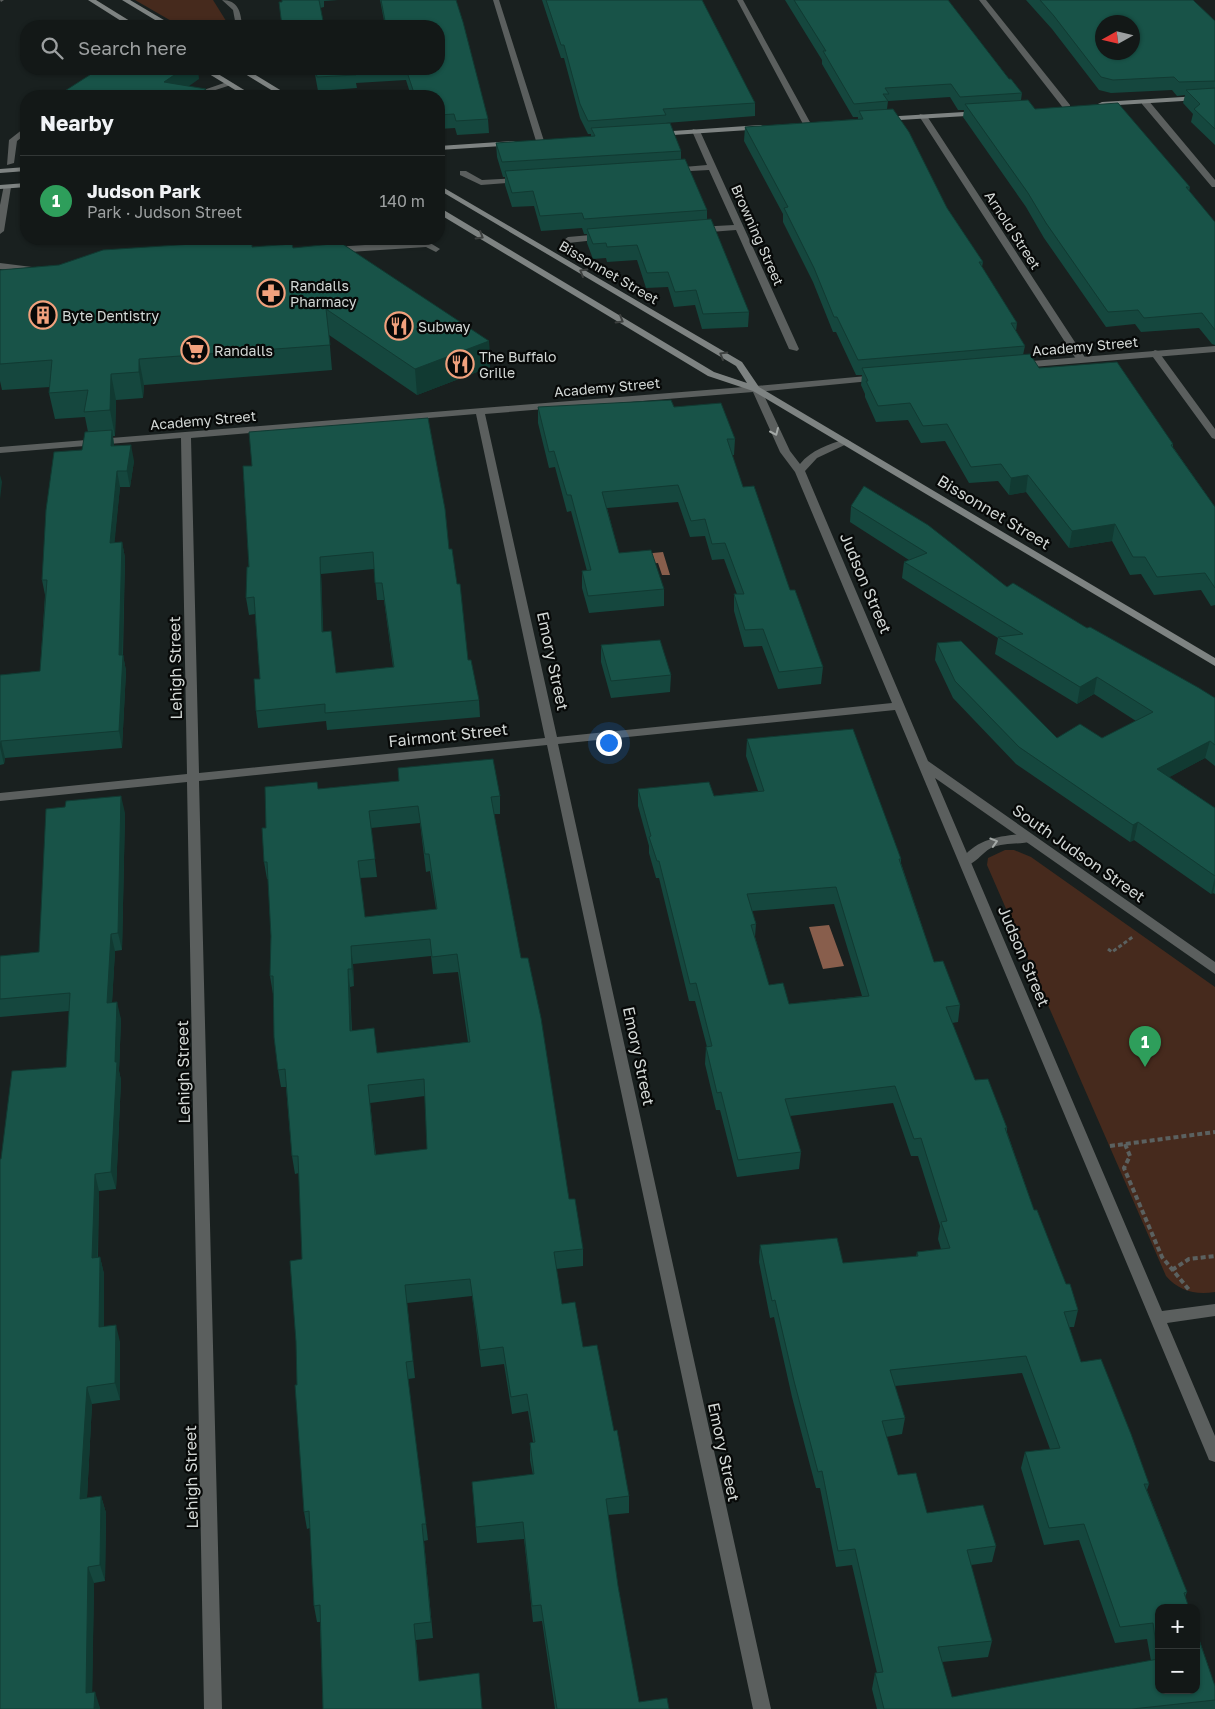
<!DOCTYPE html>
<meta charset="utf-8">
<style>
:root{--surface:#131817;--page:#202524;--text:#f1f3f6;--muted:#9da0a1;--line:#323736;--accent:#7c3aed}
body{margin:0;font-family:"Golos Text",sans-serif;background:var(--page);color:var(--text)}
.controls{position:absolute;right:15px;bottom:15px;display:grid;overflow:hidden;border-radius:10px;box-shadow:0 1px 4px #0004}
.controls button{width:45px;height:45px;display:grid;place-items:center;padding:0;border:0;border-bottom:1px solid var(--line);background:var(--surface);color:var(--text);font:25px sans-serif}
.compass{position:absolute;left:1095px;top:15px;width:45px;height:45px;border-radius:50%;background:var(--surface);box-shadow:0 1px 4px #0004;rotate:262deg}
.you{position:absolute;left:608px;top:742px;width:18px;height:18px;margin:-12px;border:4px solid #fff;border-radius:50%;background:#1a73e8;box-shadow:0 0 0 8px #1a73e833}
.badge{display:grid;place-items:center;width:32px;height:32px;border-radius:50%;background:var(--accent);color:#fff;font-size:16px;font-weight:700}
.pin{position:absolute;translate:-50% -41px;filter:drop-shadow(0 1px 2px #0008)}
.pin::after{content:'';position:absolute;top:26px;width:18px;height:15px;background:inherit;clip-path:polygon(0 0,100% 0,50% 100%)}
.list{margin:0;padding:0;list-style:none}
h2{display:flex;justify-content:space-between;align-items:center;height:65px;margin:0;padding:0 20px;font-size:21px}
h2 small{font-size:16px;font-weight:400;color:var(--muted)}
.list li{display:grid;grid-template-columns:32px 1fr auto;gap:15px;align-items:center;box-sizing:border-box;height:90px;padding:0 20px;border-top:1px solid var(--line)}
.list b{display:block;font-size:19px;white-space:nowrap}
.list p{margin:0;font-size:16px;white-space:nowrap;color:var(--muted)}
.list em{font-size:16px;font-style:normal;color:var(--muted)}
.icon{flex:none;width:28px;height:28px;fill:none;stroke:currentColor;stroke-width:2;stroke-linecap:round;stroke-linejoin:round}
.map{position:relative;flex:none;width:1215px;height:1709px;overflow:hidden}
.search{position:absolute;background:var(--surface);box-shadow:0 1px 4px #0004;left:20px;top:20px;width:425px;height:55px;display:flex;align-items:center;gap:12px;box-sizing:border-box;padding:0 18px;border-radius:20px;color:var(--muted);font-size:19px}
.panel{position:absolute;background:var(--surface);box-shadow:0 1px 4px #0004;left:20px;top:90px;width:425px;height:155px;border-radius:20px}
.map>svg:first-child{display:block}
</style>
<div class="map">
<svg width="1215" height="1709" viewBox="0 0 1215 1709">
<rect width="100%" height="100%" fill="#19201f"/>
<path fill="#462a1d" d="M135 0H213L228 24 227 26H180Z
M1005 850H1014L1031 857 1215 987V1292C1195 1295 1179 1291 1166 1276L987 865 988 858Z"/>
<path fill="#885e4c" d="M663 552 670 575H662L658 563 626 566 623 556Z
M829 925 844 966 823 969 809 927Z"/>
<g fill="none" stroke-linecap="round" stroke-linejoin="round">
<path stroke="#5b6160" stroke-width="3" stroke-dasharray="4 2.5" stroke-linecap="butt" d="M1108 949 1112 952 1134 936"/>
<path stroke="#5b6160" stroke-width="4" stroke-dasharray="5 3" stroke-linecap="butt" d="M1125 1144 1130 1156 1124 1168 1162 1257 1190 1291
M1110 1146 1215 1132
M1172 1270 1189 1259 1215 1256"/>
<path fill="#5b5f5e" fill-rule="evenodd" d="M0 0H4L1 2Z
M227 82 234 84 197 96H186Z
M23 129H26V134L17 141 14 163 7 165 9 140Z
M4 185 11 187 4 231 0 234V205Z
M427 241 440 249 436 252 426 247 334 253 330 250 334 247Z
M0 263 32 267 36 270 32 273 0 269Z
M1029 834 1035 838 1033 841C1019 845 1004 842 991 848 981 853 973 868 962 865L960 862C975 838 1003 835 1029 834Z"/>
<path fill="#5b5f5e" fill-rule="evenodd" d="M222 0C238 0 241 12 242 26H236L233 10Z
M493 0H499L544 141 543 143 536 141Z
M737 0H743L811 124 810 126 803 124Z
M979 0H986L1070 105V109H1064Z
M1142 100H1148L1215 180V187H1212L1142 104Z
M920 114 927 116 1086 359 1084 361H1078L1076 359 919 116Z
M693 129 700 131 799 349 797 351 789 349 736 230 697 233 693 230 697 227 734 225 709 170 672 172 668 170 672 168 707 165 692 131Z
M460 171H466L482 180 520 178 524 180 520 182 481 185 460 175Z
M602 234 606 237 605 239 568 243 564 240 568 237Z
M1155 350 1158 351 1215 429V439L1212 438 1150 353Z
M756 386 761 389 790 451 800 464C811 450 829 444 846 439L851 442 817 458 805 471 928 761 1215 962V974L935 778 1162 1311 1215 1304V1316L1167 1323 1215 1436V1462L1209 1460 1207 1455 895 710 558 744 771 1709H753L547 745 199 781 222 1709H204L187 782 0 801V793L187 774 181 438 0 453V447ZM753 392 780 452 795 472 892 703 557 737 485 414ZM476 414 545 738 199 773 191 438Z"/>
<path fill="#5b5f5e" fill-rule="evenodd" d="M1215 346V352L1020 368 1015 365 1020 362Z
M878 375 881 376V380L756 392 751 389 756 386Z"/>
<path fill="#7e8382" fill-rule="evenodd" d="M88 0H96L138 26H129Z
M122 0H130L174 26H165Z
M201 69H210L254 96H245Z
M237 69H246L290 96H281Z
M1215 95V99L1102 106 1098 104 1102 102Z
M980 111 984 113 983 115 883 121 879 119 883 117Z
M761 125 765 127 764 129 658 136 654 134 658 132Z
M514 141 518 143 517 145 439 150V146Z
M26 167V171L0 173V169Z
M26 183V187L0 189V185Z
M439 185 742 362 759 387 1215 658V666L753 391 708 376 439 214V209H442L714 372 747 383 736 366 439 190Z"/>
</g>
<path fill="#15473e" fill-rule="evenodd" d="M282 0H338L324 1V7L320 8 282 2Z
M380 0H456L488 119 489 133 457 135 455 128 439 129V96H411L406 80 356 83 357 88 318 91 314 69H439V26H385Z
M542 0H702L755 103V116L666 123 681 151V159L707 210V219L749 312 748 327 702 329 695 305 674 307 668 287 646 288 637 260 607 262 606 258 593 259 587 243V234H584L582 228 541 231 534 206 512 207 505 185V177H503L497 157 496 143 591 137V134H588L580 118 564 58H561Z
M785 0H948L1009 79 1022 93 1021 100 1035 109 1190 187 1189 192 1215 222V345L1212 344 1199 328 1141 332 1135 324 1106 327 1044 238 1026 207 963 117 964 110H958L950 97 888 101 887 109 947 208 983 262 982 267 1017 323 1016 331 1025 346 1023 355 1039 368 1173 444V447L1215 507V605L1211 606 1201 590 1154 595 1141 574 1130 575 1112 541 1069 548 1026 492 1009 495 998 481 969 483 945 441 921 443 908 420 876 422 865 397V394L861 385 862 375H856L836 332H833L813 282 783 222V214L744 141 745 127 858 119V117H853L822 64V60Z
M1026 0H1193L1215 21V145L1191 122 1193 114 1183 103 1185 95 1177 96 1172 90 1111 93 1099 90 1052 29Z
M252 247 293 248 489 341 490 367 417 395 329 335 332 370 144 385 143 398 116 400 115 436H113L114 446 134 461 130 487H120L114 543 122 542 125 558 123 655 126 671 122 748 5 758 4 764 0 765V675L40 671 45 595 42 580 82 450 88 432 85 417 55 419 49 393 50 387 2 390 0 381V270L59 265Z
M538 407H674L735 439 734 455H732L743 487 790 590 823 667 821 684 778 689 762 646 744 647 734 611V594H737L724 559 712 560 705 536 690 537 678 502 607 508 619 553 664 589V606L589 613 582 588V571H587L571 511 567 512 555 467 549 468 538 423Z
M243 466 449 549 457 584 468 660 479 700 480 717 327 730 326 721 258 728 256 711 260 679 255 614 249 615 246 598 249 567ZM374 569 377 600H384L393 667 336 673 323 631 321 574Z
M851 506 1087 628 1215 698V766L1205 758 1169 777 1215 808V894L1213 893 1211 894 1134 840 1130 842 1016 764 953 698 935 660 937 643 1057 738H1102L1136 721 1094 694 1077 704 995 654 998 638 902 578 904 562 909 560 850 522Z
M601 645 671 675 670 692 611 698 601 662Z
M747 739 901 859V863L934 962 960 1005 958 1022 952 1023 975 1080 1007 1128V1132L1034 1210 1066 1284 1078 1310 1074 1327H1069L1081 1362 1149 1484 1147 1490 1187 1592 1185 1597 1215 1686V1709H877L872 1689 875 1673H877L852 1565 836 1567 820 1488H816L792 1397 774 1317 770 1318 759 1262 760 1245 843 1263 916 1257 917 1252 941 1249 938 1239 940 1226 918 1156H911L893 1103 790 1116 801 1152 799 1169 737 1177 720 1110H716L705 1064 706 1047H707L695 1001H689L659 878H656L649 853V846L638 806V789L714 796 758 791 746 756ZM834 904 862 996 789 1004 769 985 755 937 756 924 752 911ZM1022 1373 1050 1449 1025 1452 1021 1468 1044 1545 1079 1540 1115 1643 1147 1639 1151 1661 952 1697 942 1662 988 1657 992 1641 971 1565 992 1562 996 1546 927 1513 898 1475 886 1437 902 1434 905 1418 895 1386Z
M398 768 500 796V814H494L521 958 569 1199 583 1249V1266L556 1269 562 1304 583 1347 614 1431 629 1496V1513L608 1515 618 1586 639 1702 669 1709H555L542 1621 533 1622 524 1539 477 1543 472 1482 533 1475 530 1460V1443L533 1442 528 1411 512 1414 504 1364 481 1367 472 1296 407 1303 415 1378 408 1379 428 1540 424 1541 433 1638 416 1640 419 1681 323 1709 320 1622H317L314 1606 310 1528 307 1529 304 1512 297 1385 302 1259 299 1173 295 1174 292 1156 286 1087H281L278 1070 274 993 273 994 270 976 271 936 268 879H267L264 862 266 828 317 782 318 789 399 781ZM420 823 426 872 430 871 436 909 365 917 360 878 377 877 371 828ZM431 956 433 974 458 972 468 1042 377 1053 352 1031 350 987 354 986 353 964ZM425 1096 427 1149 376 1155 370 1103Z
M125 813 122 950 115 951 112 1002 121 1019 119 1071 121 1080 116 1189 99 1191 98 1257H100L104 1274V1327L120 1342V1400L92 1404 87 1498 101 1496 106 1513 105 1581 94 1583 92 1692 100 1708 0 1709 1 1159 66 1067 69 1011 0 1017V956L39 952Z"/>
<path fill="#113a32" d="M183 69H198L199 79 175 96 164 82Z
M206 89 207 96H196Z
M489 341 490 367 417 395 415 369Z
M139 359 144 385 143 398 139 372Z
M111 374 116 400 115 436 110 410Z
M112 430 114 445 111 446Z
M131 445 134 461 130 487 127 471Z
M117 471 120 487 113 559 110 543Z
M0 475 2 482 0 499Z
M1028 475 1026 492 1009 495 1011 478Z
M1115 524 1112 541 1069 548 1072 531Z
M122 542 125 558 122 666 123 655 126 671 122 748 119 731V655Z
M320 557 321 574 324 648 322 632Z
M1097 677 1094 694 1077 704 1080 687Z
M1 741 5 758 4 764 0 747Z
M1210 741 1205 758 1153 786 1157 769Z
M121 796 125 813 122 950 118 933Z
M1138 822 1134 840 1130 842 1133 825Z
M1215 877V884L1213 893 1211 894Z
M111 934 115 951 111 1020 107 1003Z
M351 946 353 964 354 986 352 969Z
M348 969 350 987 352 1049 350 1031Z
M117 1002 121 1019 119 1071 121 1080 116 1189 111 1172Z
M95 1174 99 1191 97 1275 92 1258Z
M100 1257 104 1274V1345L99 1327Z
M116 1325 120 1342V1400L115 1383Z
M87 1387 92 1404 86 1516 80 1499Z
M101 1496 106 1513 105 1581 100 1565Z
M88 1567 94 1583 92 1709 86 1693Z
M414 1624 416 1640 421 1697 419 1681Z
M95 1692 100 1708V1709H94Z"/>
<path fill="#185348" stroke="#113a32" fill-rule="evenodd" d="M282 0H319L324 26H282L279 2H282Z
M381 0H456L463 22 488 119 456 121 454 114 439 115V96H415L406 69H439V26H386Z
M546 0H702L755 103 663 109 666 115 588 121 580 104 564 45H561Z
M794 0H948L1009 79H1011L1022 93 960 97 951 84 885 88 889 94H883L888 101 854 104 823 51H826Z
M1040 0H1193L1215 21V81L1179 82 1174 77 1113 80 1101 77 1054 16ZM1102 22H1132V52H1102Z
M99 69H183L164 82 206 89 196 96H57Z
M315 69H367L354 70 356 75 317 77Z
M1215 88V129L1194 109 1200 104 1186 90Z
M1028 100 1035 109 1118 103 1190 187H1186L1215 222V330L1202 313 1144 318 1138 310 1108 312 1046 223 1028 193 965 104Z
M893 109 909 132 947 208 983 262H979L1017 323H1011L1025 346 858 360 837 317H834L814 268 784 208 788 207 745 127 863 119 859 111Z
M670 123 681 151 502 162 496 143 595 136 591 128Z
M685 159 707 210 584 219 582 213 540 216 533 191 512 193 505 171Z
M711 219 749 312 703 314 696 290 675 292 668 272 647 273 637 245 607 247 606 243 593 244 587 229Z
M252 240V247L292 244 293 248 341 243 489 341 415 369 326 309 330 345 139 359V372L111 374 110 410 84 412 88 390 49 393 52 360 0 364V270L59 265 103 250Z
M1030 354 1039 368 1117 362 1173 444 1171 445 1215 507V588L1205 573 1157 577 1145 557H1133L1115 524 1072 531 1028 475 1011 478 1001 464 971 467 947 424 923 426 910 403 878 406 866 381H868L862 368Z
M671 400 674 407 721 403 735 439H727L743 487 754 486 790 590H795L823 667 779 672 763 629 745 630 734 594H744L725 543 712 544 705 519 691 521 678 485 602 492 619 553 651 550 664 589 588 596 582 571 591 570 571 495H567L554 451 549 452 538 407Z
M428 418 445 509 449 549H452L457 584H460L468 660H471L479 700 325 713V704L256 711 254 679H260L254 597 246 598 247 567H249L243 466H252L249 432ZM373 552 375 583H382L394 667 336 673 331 631 322 632 320 557Z
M112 430 111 446 131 445 127 471H117L110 543 122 542 119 655H123L119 731 1 741 0 747V675L40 671 47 580H42L46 510 54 452 82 450 85 432Z
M864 486 928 525 1007 587 1013 583 1087 628 1090 627 1199 688 1215 698V745L1210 741 1157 769 1215 808V876L1138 822 1133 825 1019 747 955 681 937 643 961 641 1057 738 1080 724 1102 738 1153 712 1097 677 1080 687 998 637 1023 634 904 562 927 553 851 506Z
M660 640 671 675 611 681 601 645Z
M853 729 901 859H899L934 962 943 961 960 1005 946 1007 975 1080 988 1079 1007 1128H1005L1034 1210H1037L1066 1284H1070L1078 1310 1064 1312 1081 1362 1101 1359 1131 1434 1149 1484H1144L1187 1592 1184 1593 1189 1608H1159V1690H1196V1631L1215 1686V1700L1132 1709H884L875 1673 883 1672 855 1549 838 1551 822 1471 818 1472 794 1381 775 1300 772 1301 760 1245 837 1238 843 1263 918 1256 917 1252 950 1248 941 1222 947 1221 921 1138 914 1139 895 1086 785 1099 801 1152 738 1160 721 1092 717 1093 706 1047 712 1046 696 983 690 984 659 861H657L649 837 651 836 638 789 709 782 714 796 764 791 747 739ZM836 887 869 996 789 1004 783 983 769 985 751 925 756 924 747 894ZM1026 1356 1060 1448 1025 1452 1049 1528 1084 1524 1120 1627 1153 1623 1158 1659 952 1697 938 1647 992 1641 967 1550 996 1546 983 1505 927 1513 916 1473 898 1475 882 1421 905 1418 890 1370Z
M493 759 500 796 491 797 499 841 521 958H528L541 1018 569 1199H575L583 1249 554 1252 562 1304 575 1302 583 1347 597 1345 614 1431 617 1430 629 1496 606 1499 618 1586 639 1702 667 1698 669 1709H557L541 1605 532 1606 523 1522 476 1527 472 1482 534 1474 530 1443 535 1442 527 1394 511 1397 503 1347 480 1350 470 1279 405 1285 413 1361 406 1362 426 1524H422L431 1622 414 1624 419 1681 479 1673 482 1709H323L320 1605 314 1606 309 1511 304 1512 295 1385H297L296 1342 290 1261 302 1259 298 1156H292L285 1069 278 1070 274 1037 273 976H270L271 936 267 862H264L262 828H266L265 787 317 782 318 789 399 781 398 768ZM418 806 425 854H429L437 909 365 917 358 861 375 859 369 811ZM430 939 432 957 457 954 470 1042 377 1053 374 1028 350 1031 348 969H352L351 946ZM424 1079 427 1149 375 1155 368 1085Z
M121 796 118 933 111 934 107 1003 117 1002 115 1062H117L111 1172 95 1174 92 1258 100 1257 99 1327 116 1325 115 1383 87 1387 80 1499 101 1496 100 1565 88 1567 86 1693 95 1692 94 1709H0V1159H1L12 1071 66 1067 70 993 0 999V956L39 952 46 809 65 807 66 801Z"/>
<defs><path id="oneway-chevron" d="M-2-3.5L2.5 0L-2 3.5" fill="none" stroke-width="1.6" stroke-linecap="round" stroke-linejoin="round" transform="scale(1.25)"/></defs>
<g stroke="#3d403f">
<use href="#oneway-chevron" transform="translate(480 236) rotate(31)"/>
<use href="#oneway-chevron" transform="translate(583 272) rotate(-150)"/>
<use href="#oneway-chevron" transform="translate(620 320) rotate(31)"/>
<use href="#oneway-chevron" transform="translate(723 355) rotate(-150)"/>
</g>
<g stroke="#a3a8a6">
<use href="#oneway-chevron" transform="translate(775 432) rotate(66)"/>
<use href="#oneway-chevron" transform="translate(994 842) rotate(-17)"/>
</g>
<defs>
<g id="pharmacy-ring" transform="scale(1.4375)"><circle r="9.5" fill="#070908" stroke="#f1a17d" stroke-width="1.5"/><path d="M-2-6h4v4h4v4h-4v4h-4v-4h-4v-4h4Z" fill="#f1a17d"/></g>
<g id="building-ring" transform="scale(1.4375)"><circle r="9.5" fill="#070908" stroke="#f1a17d" stroke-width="1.5"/><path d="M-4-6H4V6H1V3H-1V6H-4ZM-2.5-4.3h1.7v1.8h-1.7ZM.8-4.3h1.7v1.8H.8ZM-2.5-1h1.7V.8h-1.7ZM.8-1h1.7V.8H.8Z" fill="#f1a17d"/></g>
<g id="restaurant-ring" transform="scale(1.4375)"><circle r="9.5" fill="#070908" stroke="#f1a17d" stroke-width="1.5"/><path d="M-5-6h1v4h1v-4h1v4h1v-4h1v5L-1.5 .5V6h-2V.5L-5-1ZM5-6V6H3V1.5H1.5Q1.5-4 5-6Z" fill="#f1a17d"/></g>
<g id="supermarket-ring" transform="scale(1.4375)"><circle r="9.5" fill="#070908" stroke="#f1a17d" stroke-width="1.5"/><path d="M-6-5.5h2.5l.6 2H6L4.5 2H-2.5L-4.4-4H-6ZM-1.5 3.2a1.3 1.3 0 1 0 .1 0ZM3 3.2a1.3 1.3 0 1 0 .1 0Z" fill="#f1a17d"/></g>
</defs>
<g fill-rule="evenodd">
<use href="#pharmacy-ring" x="271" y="293"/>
<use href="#building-ring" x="43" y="315"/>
<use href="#restaurant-ring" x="399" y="326"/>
<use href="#supermarket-ring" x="195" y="350"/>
<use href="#restaurant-ring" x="460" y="364"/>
</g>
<g text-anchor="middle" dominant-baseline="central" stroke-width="4.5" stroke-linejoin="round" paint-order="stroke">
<g font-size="14" fill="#d3d8d6" stroke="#070908">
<text transform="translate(1013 230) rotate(57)">Arnold Street</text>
<text transform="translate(758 235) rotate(66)">Browning Street</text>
<text transform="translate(609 272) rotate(30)">Bissonnet Street</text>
<text transform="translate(1085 346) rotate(-5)">Academy Street</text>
<text transform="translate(607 387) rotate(-5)">Academy Street</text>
<text transform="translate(203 420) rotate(-5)">Academy Street</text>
</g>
<g font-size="14" fill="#d3d8d6" stroke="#070908" text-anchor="start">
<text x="290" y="285">Randalls<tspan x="290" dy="16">Pharmacy</tspan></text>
<text x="62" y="315">Byte Dentistry</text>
<text x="418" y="326">Subway</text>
<text x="214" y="350">Randalls</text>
<text x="479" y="356">The Buffalo<tspan x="479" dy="16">Grille</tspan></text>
</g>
<g font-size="16" fill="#d3d8d6" stroke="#070908">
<text transform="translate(994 512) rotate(31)">Bissonnet Street</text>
<text transform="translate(866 583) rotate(67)">Judson Street</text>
<text transform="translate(553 661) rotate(78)">Emory Street</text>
<text transform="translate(175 668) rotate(-91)">Lehigh Street</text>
<text transform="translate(448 735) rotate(-6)">Fairmont Street</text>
<text transform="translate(1079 853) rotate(35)">South Judson Street</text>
<text transform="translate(1024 956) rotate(67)">Judson Street</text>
<text transform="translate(639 1056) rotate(78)">Emory Street</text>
<text transform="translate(183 1072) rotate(-91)">Lehigh Street</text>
<text transform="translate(724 1452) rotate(78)">Emory Street</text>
<text transform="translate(191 1477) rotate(-91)">Lehigh Street</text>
</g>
</g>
</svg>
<div class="controls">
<button>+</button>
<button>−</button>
</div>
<svg class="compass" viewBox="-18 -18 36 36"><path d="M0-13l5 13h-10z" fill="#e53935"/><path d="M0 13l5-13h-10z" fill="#9da0a1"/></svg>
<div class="you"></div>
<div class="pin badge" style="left:1145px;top:1067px;background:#2e9e5b">1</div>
<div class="search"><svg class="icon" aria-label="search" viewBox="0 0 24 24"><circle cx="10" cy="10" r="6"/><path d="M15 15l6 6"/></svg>Search here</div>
<section class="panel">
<h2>Nearby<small></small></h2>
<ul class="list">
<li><span class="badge" style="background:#2e9e5b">1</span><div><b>Judson Park</b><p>Park · Judson Street</p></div><em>140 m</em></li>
</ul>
</section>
</div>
